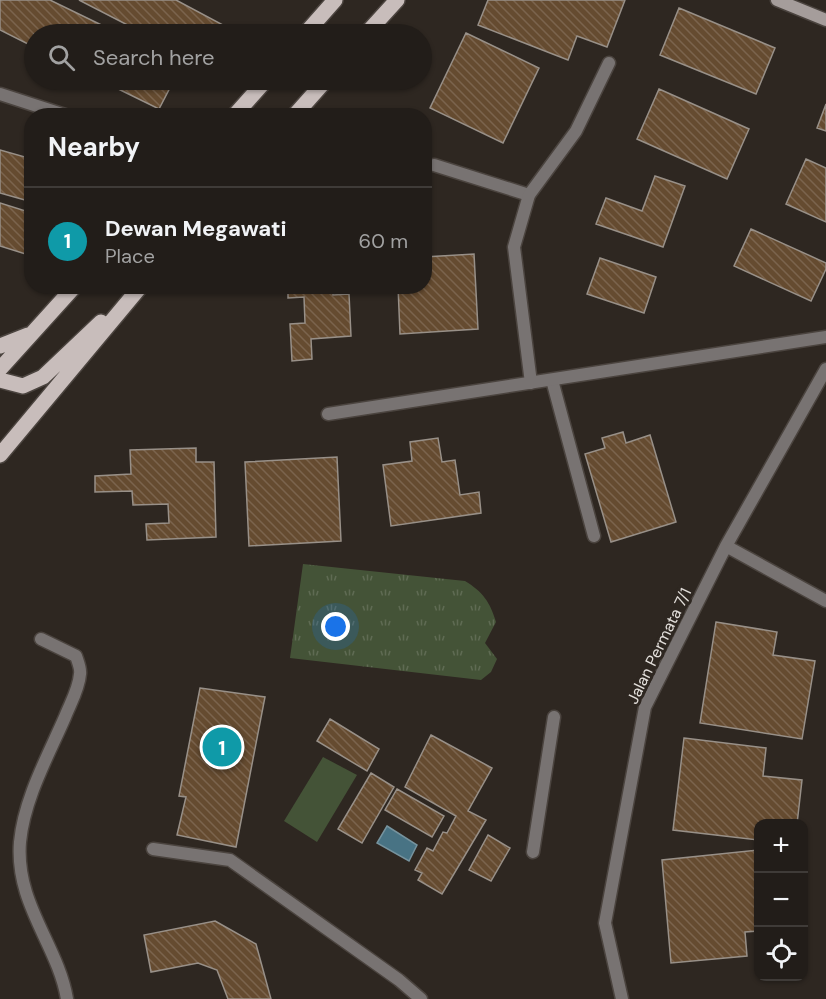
<!DOCTYPE html>
<meta charset="utf-8">
<style>
:root{--surface:#221d19;--page:#2e2a26;--text:#f1f3f6;--muted:#a2a2a2;--line:#3f3b38;--accent:#8c9099}
body{margin:0;font-family:"DM Sans",sans-serif;background:var(--page);color:var(--text)}
.controls{position:absolute;right:18px;bottom:18px;display:grid;overflow:hidden;border-radius:12px;box-shadow:0 2px 4px #0004}
.controls button{width:54px;height:54px;display:grid;place-items:center;padding:0;border:0;border-bottom:2px solid var(--line);background:var(--surface);color:var(--text);font:30px sans-serif}
.you{position:absolute;left:336px;top:627px;width:21px;height:21px;margin:-15px;border:4px solid #fff;border-radius:50%;background:#1a73e8;box-shadow:0 0 0 9px #1a73e833}
.badge{display:grid;place-items:center;width:39px;height:39px;border-radius:50%;background:var(--accent);color:#fff;font-size:20px;font-weight:700}
.pin{position:absolute;translate:-50% -50%;border:3px solid #fff;box-shadow:0 2px 6px #0006}
.list{margin:0;padding:0;list-style:none}
h2{display:flex;justify-content:space-between;align-items:center;height:78px;margin:0;padding:0 24px;font-size:26px}
h2 small{font-size:20px;font-weight:400;color:var(--muted)}
.list li{display:grid;grid-template-columns:39px 1fr auto;gap:18px;align-items:center;box-sizing:border-box;height:108px;padding:0 24px;border-top:2px solid var(--line)}
.list b{display:block;font-size:22px;white-space:nowrap}
.list p{margin:0;font-size:20px;white-space:nowrap;color:var(--muted)}
.list em{font-size:20px;font-style:normal;color:var(--muted)}
.icon{flex:none;width:33px;height:33px;fill:none;stroke:currentColor;stroke-width:2;stroke-linecap:round;stroke-linejoin:round}
.map{position:relative;flex:none;width:826px;height:999px;overflow:hidden}
.search{position:absolute;background:var(--surface);box-shadow:0 2px 4px #0004;left:24px;top:24px;width:408px;height:66px;display:flex;align-items:center;gap:15px;box-sizing:border-box;padding:0 21px;border-radius:33px;color:var(--muted);font-size:22px}
.panel{position:absolute;background:var(--surface);box-shadow:0 2px 4px #0004;left:24px;top:108px;width:408px;height:186px;border-radius:24px}
.map>svg:first-child{display:block}
</style>
<div class="map">
<svg width="826" height="999" viewBox="0 0 826 999">
<defs>
<pattern id="grass-tufts" width="24" height="20" patternUnits="userSpaceOnUse" patternTransform="scale(1.5)"><rect width="24" height="20" fill="#445337"/><path d="M3 7l-1-3M5 7V3M7 7l1-3M15 17l-1-3M17 17v-4M19 17l1-3" fill="none" stroke="#5f6b53"/></pattern>
<pattern id="building-back-hatch" width="6" height="6" patternUnits="userSpaceOnUse" patternTransform="scale(1.5)"><rect width="6" height="6" fill="#654b30"/><path d="M-1 5l2 2M0 0l6 6M5-1l2 2" fill="none" stroke="#7b644d"/></pattern>
</defs>
<rect width="100%" height="100%" fill="#2e2721"/>
<path fill="url(#grass-tufts)" d="M303 564 465 581C483 592 490 602 496 622L485 643 497 659 491 672 481 680 290 658Z"/>
<path fill="#445337" d="M323 757 357 775 317 842 284 821Z"/>
<path fill="#487384" stroke="#76939e" stroke-width="1.5" d="M387 826 417 845 409 861 377 843Z"/>
<path fill="url(#building-back-hatch)" stroke="#989088" stroke-width="1.5" d="M0 0H50L120 34H34V47L0 30Z
M79 0H176L223 25 218 34H145Z
M488 0H625L607 47 577 36 568 60 478 25Z
M679 8 775 48 756 94 660 55Z
M466 33 539 68 503 143 430 108Z
M100 80H174L159 109Z
M659 89 749 129 727 179 637 139Z
M826 104V131L817 128Z
M0 150 32 159V202L0 193Z
M806 159 826 168V222L786 204Z
M655 176 685 186 663 247 596 224 606 198 642 211Z
M0 203 32 213V256L0 246Z
M751 229 826 263V269L811 301 734 266Z
M474 254 478 329 400 334 398 286H424V257Z
M600 258 656 277 644 313 587 294Z
M288 286H332L333 295 349 294 351 336 311 339 312 359 292 361 290 324 305 323 304 297 288 298Z
M623 432 626 443 650 435 676 522 611 542 585 454 605 448 602 438Z
M438 438 442 462 455 460 460 495 479 492 481 513 391 526 383 465 412 461 410 442Z
M196 448V462H214L216 537 147 540 146 524 169 523 168 504 133 505 132 491 95 492V476L131 474 130 450Z
M337 457 341 541 249 546 245 462Z
M716 622 777 632 773 655 815 661 802 739 700 723Z
M200 688 265 697 236 847 177 835 186 797 179 796Z
M330 719 379 749 367 771 317 741Z
M431 735 492 768 468 811 486 820 442 894 418 880 422 873 415 870 427 848 433 851 443 832 447 833 456 816 405 787Z
M684 738 766 748 763 776 802 780 797 824H758V840L673 830Z
M371 773 394 787 362 843 338 829Z
M397 789 444 816 432 837 385 810Z
M488 835 510 848 491 881 469 870Z
M758 850V931L745 932 747 956 671 963 662 860Z
M215 921 256 944 271 999H228L217 970 198 963 151 972 144 935Z"/>
<g fill="none" stroke-linecap="round" stroke-linejoin="round">
<g stroke="#4b443f" stroke-width="15">
<path id="lane" d="M434 165 529 195
M552 380 594 536
M153 849 230 860 399 980 421 999
M533 852 554 717"/>
</g>
<g stroke="#4b443f" stroke-width="15">
<path id="street" d="M0 94 68 116
M531 383 514 247 529 195 576 131 609 63
M328 414 826 337
M726 546 826 601
M41 639 76 656C78 662 81 669 80 674 79 689 70 704 65 717 48 756 24 799 20 842 15 904 58 945 67 999
M622 999 605 923 645 707 726 546 826 369"/>
</g>
<g stroke="#4b443f" stroke-width="15">
<path id="secondary" d="M777 0 826 20"/>
</g>
<g stroke="#4b443f" stroke-width="18">
<path id="primary" d="M305 34 335 0
M366 34 397 0
M234 116 266 80
M294 116 326 80
M0 346 28 335
M0 369 75 286
M0 380 23 386 43 377 101 322
M0 455 141 286"/>
</g>
<use href="#lane" stroke="#787372" stroke-width="12"/>
<use href="#street" stroke="#787372" stroke-width="12"/>
<use href="#secondary" stroke="#a59d9b" stroke-width="12"/>
<use href="#primary" stroke="#c8bdbb" stroke-width="15"/>
</g>
<g text-anchor="middle" dominant-baseline="central" stroke-width="6" stroke-linejoin="round" paint-order="stroke">
<g font-size="16" fill="#e3dfdb" stroke="#2e2721">
<text transform="translate(659 646) rotate(-64)">Jalan Permata 7/1</text>
</g>
</g>
</svg>
<div class="controls">
<button>+</button>
<button>−</button>
<button><svg class="icon" aria-label="locate" viewBox="0 0 24 24"><circle cx="12" cy="12" r="6"/><path d="M12 2v4M12 18v4M2 12h4M18 12h4"/></svg></button>
</div>
<div class="you"></div>
<div class="pin badge" style="left:222px;top:747px;background:#0f9aa8">1</div>
<div class="search"><svg class="icon" aria-label="search" viewBox="0 0 24 24"><circle cx="10" cy="10" r="6"/><path d="M15 15l6 6"/></svg>Search here</div>
<section class="panel">
<h2>Nearby<small></small></h2>
<ul class="list">
<li><span class="badge" style="background:#0f9aa8">1</span><div><b>Dewan Megawati</b><p>Place</p></div><em>60 m</em></li>
</ul>
</section>
</div>
